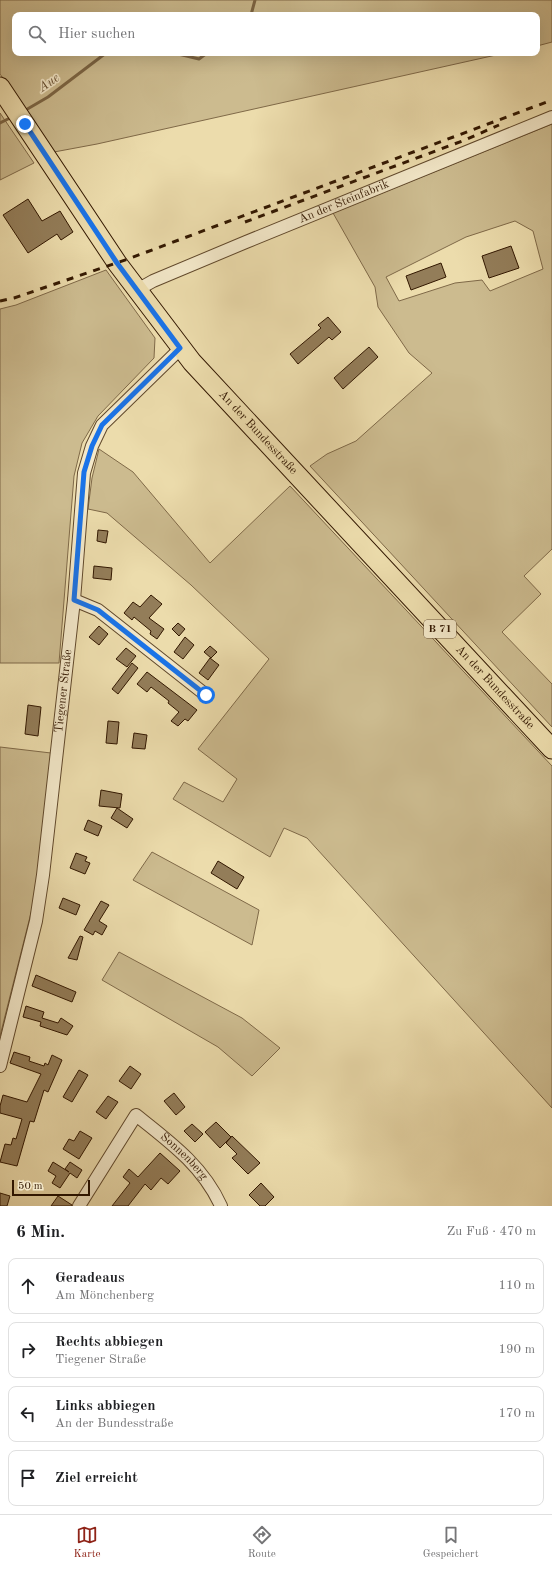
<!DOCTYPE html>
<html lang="de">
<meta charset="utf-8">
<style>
:root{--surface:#fff;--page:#f2f2f2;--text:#202124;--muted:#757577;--line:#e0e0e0;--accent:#8f2418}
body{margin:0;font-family:"Old Standard TT",serif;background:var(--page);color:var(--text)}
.scale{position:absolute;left:12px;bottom:10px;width:78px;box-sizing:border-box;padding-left:4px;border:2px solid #321700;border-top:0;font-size:11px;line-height:14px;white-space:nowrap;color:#321700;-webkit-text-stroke:3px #f3e8c9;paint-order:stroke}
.stop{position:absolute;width:12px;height:12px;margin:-9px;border:3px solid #1a73e8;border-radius:50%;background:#fff}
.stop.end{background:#1a73e8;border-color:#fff;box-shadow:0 1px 4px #0008}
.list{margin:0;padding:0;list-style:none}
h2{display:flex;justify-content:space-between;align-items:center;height:52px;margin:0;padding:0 16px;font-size:17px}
h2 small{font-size:13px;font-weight:400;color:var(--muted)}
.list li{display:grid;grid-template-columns:26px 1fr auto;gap:12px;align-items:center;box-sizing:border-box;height:56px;margin:0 8px 8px;padding:0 8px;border:1px solid var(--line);border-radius:8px}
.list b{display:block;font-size:15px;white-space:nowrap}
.list p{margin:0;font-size:13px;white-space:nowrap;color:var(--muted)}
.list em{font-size:13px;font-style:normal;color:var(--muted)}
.icon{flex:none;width:22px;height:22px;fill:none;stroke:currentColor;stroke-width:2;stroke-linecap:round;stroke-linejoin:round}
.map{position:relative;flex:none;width:552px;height:1206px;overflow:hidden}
.search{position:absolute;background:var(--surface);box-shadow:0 4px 16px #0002;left:12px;right:12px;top:12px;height:44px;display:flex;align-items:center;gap:10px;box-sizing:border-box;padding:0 14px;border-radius:8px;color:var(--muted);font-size:15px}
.sheet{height:308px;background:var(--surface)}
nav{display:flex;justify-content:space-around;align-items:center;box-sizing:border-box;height:56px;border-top:1px solid var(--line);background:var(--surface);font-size:11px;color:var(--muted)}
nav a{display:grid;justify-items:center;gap:2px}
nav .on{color:var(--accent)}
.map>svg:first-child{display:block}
</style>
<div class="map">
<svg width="552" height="1206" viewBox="0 0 552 1206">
<rect width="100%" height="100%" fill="#ecdcac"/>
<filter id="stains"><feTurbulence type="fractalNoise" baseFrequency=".005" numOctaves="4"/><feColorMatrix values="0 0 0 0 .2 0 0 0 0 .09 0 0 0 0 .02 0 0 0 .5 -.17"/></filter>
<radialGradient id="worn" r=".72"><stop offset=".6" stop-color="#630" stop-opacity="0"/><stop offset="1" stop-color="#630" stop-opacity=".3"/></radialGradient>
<path fill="#ccbb8f" stroke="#7f6948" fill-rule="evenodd" d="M0 0H552V42L537 46V15H15V53H505L97 144 54 152 0 74Z
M0 113 34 163 0 180Z
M552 124V549L524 576 541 594 502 632 552 684V727L310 466 327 454 356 441 432 373 409 353 378 307 375 287 333 213ZM515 221 533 231 543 269 490 291 482 280 455 283 399 301 386 277 466 237Z
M106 270 155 338 154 358 98 416 82 443 74 476 59 663H0V309L16 305Z
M99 449 133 472 210 563 290 486 552 766V1108L307 838 284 828 270 857 173 799 184 782 223 802 237 779 198 749 269 659 191 585 107 513 88 509 92 478Z
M0 747 51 753 35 897 0 1036Z
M152 852 259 910 252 945 133 880Z
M119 952 242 1018 280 1048 252 1076 218 1047 102 980Z"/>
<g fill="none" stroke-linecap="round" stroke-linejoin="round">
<path stroke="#7c6544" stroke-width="3" d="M251 15 255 0
M174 53 199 59 207 53
M24 111 48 97 106 53
M0 123 12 117"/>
</g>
<path fill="#937d59" stroke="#321700" d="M28 199 42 221 60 211 73 232 61 240 57 234 28 253 3 215Z
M511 246 519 268 489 278 482 256Z
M441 263 446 277 411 290 406 276Z
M328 317 341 332 332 340 329 337 298 364 290 354 321 328 318 325Z
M369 347 378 357 343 389 334 378Z
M98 530 108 531 106 543 97 541Z
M94 566 112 568 111 580 93 578Z
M151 595 162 604 149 618 164 629 157 639 150 634 151 631 134 617 132 620 124 613 133 602 140 607Z
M178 623 185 629 179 636 172 629Z
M99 626 108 634 99 645 89 637Z
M185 637 194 645 183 659 174 652Z
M210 646 217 652 211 658 204 652Z
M126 648 136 656 127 667 116 659Z
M210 658 219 665 208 680 199 673Z
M132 663 138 668 118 694 112 689Z
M147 672 197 710 188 721 185 719 178 726 171 721 179 712 168 703 169 701 151 687 147 692 137 684Z
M28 705 41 707 38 736 25 734Z
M108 721 119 722 117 744 106 743Z
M134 733 147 735 145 749 132 748Z
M101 790 122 794 120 808 99 806Z
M117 808 133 819 127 828 111 818Z
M88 820 102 826 98 836 84 830Z
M76 853 87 857 85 861 90 863 85 874 70 868Z
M218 861 244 877 237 889 211 873Z
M63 898 80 905 76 915 59 908Z
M101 901 109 905 99 921 107 926 102 935 95 931 93 935 84 930Z
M80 936 83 937 77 960 68 958Z
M36 975 76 992 72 1002 32 986Z
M26 1006 44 1012 42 1018 58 1023 61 1018 73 1026 67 1035 40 1026 41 1022 23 1017Z
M14 1052 30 1057 29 1061 44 1066 45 1063 48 1065 52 1055 62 1060 48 1092 44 1090 34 1122 30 1121 17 1166 0 1162 5 1144 11 1145 13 1138 16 1139 22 1119 0 1113V1106L3 1095 27 1102 41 1074 10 1063Z
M130 1066 141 1074 131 1089 119 1081Z
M79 1070 88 1075 72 1102 63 1097Z
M174 1093 185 1107 176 1115 164 1101Z
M108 1096 118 1102 106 1119 96 1112Z
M216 1122 231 1137 220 1148 205 1132Z
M192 1124 203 1134 195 1142 184 1131Z
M80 1131 92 1138 79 1159 63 1149 69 1139 74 1141Z
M232 1136 260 1163 248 1174 232 1158 237 1154 226 1143Z
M160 1153 180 1171 168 1184 161 1178 151 1190 145 1184 128 1206H112L130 1183 123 1177 129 1169 138 1177Z
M53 1162 69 1172 65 1169 70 1162 82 1170 77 1178 70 1173 60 1188 52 1183 56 1176 48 1171Z
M261 1183 274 1197 265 1206H260L249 1195Z
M0 1193 10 1196 7 1206H0Z
M58 1196 72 1205V1206H51Z"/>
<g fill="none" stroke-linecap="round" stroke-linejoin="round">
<g stroke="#60482b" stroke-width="14">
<g id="street">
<path id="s1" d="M137 290 153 281 246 242 552 117"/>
<path d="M74 600 98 610 206 695"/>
<path id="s2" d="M0 1066 36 921 43 875 74 600 84 473 92 446 102 425 181 348"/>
<path id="s3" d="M79 1206 136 1115C170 1142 203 1166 221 1206"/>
</g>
</g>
<g stroke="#321700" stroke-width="21">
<g id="primary">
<path id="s4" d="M0 87 117 263 192 362 552 749"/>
</g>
</g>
<use href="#street" stroke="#f3e8c9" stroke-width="12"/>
<use href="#primary" stroke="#ecdcac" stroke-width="19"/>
<path stroke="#321700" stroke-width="3" stroke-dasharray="7 7" stroke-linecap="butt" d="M245 222 465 140 499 125
M0 301 14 298 128 259 552 100"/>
</g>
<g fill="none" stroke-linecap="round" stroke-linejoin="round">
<path stroke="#1a73e8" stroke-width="5" d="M25 124 117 263 180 348 102 425 92 446 84 472 74 600 98 610 206 695"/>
</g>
<g text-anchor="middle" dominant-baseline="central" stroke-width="3.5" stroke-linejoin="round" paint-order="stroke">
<rect fill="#f3e8c9" stroke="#6c563c" stroke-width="1" x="424" y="620" width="32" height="18" rx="3"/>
<g font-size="11" font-weight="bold" fill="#321700">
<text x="440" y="629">B 71</text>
</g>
<g font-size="12" fill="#321700" stroke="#f3e8c9">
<text stroke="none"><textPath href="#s1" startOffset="225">An der Steinfabrik</textPath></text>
<text stroke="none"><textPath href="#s4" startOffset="432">An der Bundesstraße</textPath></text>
<text stroke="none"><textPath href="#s4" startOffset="780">An der Bundesstraße</textPath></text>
<text stroke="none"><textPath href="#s2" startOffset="381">Tiegener Straße</textPath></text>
<text stroke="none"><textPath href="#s3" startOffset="171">Sonnenberg</textPath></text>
</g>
<g font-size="13" font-style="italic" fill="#634b2e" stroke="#f3e8c9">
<text transform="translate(49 83) rotate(-35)">Aue</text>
</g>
</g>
<rect width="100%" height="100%" filter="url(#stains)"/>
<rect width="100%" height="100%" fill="url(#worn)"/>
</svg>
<div class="scale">50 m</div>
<div class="stop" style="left:206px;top:695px"></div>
<div class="stop end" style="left:25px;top:124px"></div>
<div class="search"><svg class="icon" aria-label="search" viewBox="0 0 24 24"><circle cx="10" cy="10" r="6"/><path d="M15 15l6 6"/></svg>Hier suchen</div>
</div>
<section class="sheet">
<h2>6 Min.<small>Zu Fuß · 470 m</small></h2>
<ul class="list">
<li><svg class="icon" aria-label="ahead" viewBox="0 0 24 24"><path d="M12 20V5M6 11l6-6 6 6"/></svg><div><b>Geradeaus</b><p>Am Mönchenberg</p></div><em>110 m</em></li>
<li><svg class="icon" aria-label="right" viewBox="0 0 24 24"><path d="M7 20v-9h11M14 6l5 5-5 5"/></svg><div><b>Rechts abbiegen</b><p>Tiegener Straße</p></div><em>190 m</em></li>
<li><svg class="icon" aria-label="left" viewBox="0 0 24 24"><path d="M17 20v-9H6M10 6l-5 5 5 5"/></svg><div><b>Links abbiegen</b><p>An der Bundesstraße</p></div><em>170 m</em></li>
<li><svg class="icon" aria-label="arrive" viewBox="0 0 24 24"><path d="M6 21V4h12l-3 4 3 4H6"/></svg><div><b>Ziel erreicht</b></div></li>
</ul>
</section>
<nav>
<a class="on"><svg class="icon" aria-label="map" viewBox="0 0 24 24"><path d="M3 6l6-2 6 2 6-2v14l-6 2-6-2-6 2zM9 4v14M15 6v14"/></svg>Karte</a>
<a><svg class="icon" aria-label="directions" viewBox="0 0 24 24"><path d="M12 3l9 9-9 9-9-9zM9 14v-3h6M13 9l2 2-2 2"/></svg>Route</a>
<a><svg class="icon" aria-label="saved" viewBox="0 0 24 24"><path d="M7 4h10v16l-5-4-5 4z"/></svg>Gespeichert</a>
</nav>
